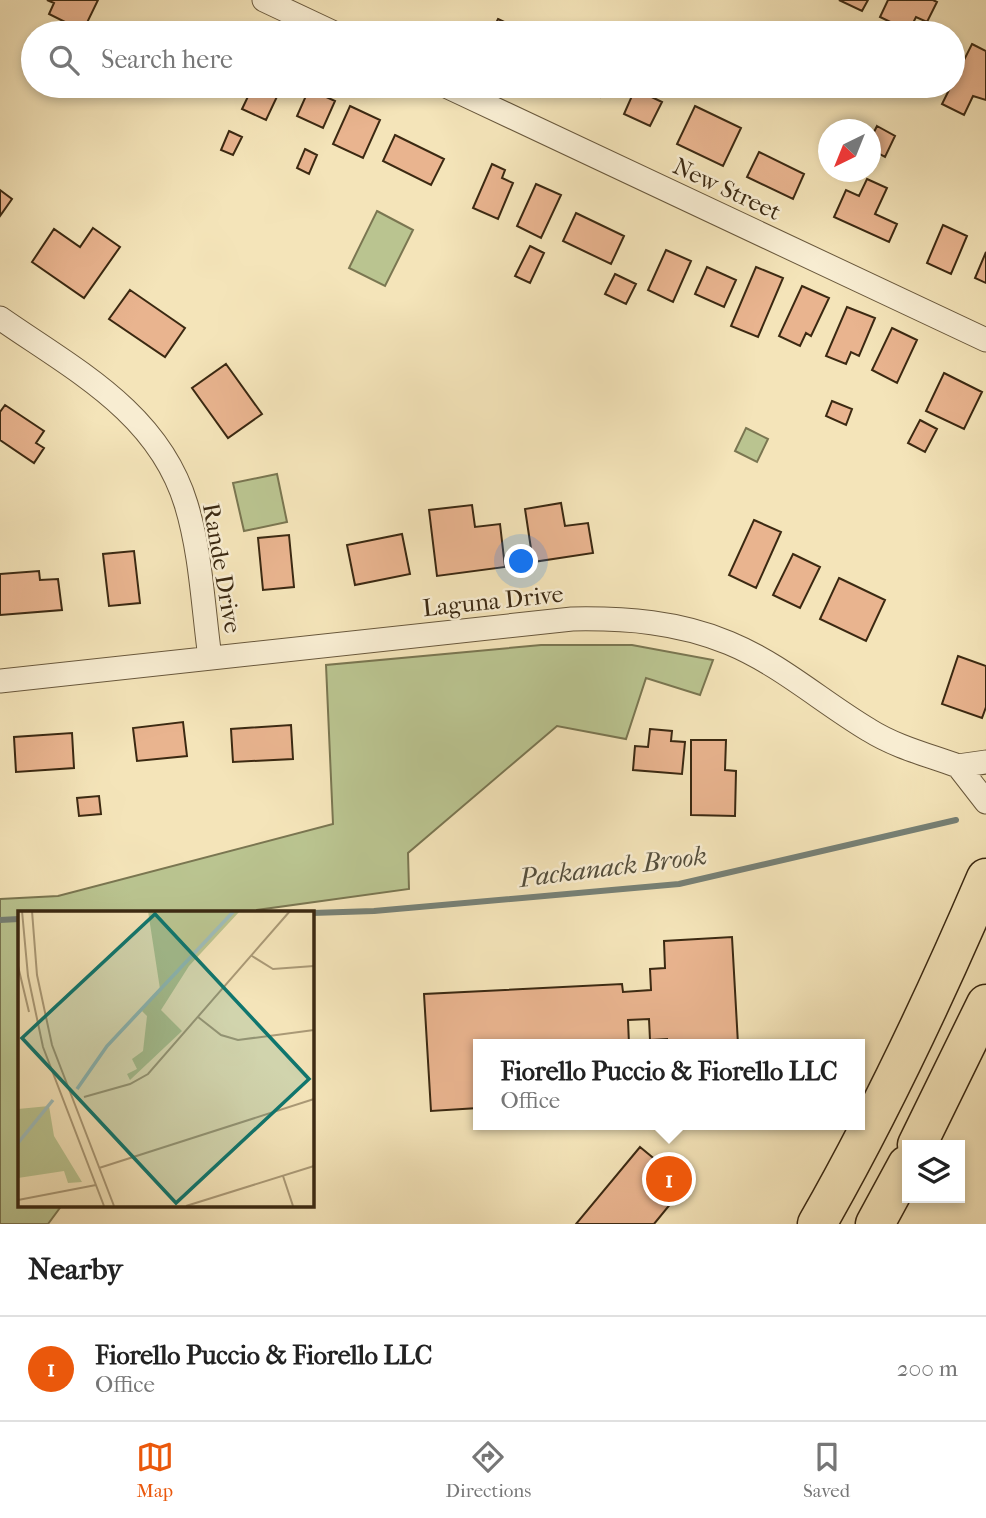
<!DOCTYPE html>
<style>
:root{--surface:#fff;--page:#f2f2f2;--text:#222;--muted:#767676;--line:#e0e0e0;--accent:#ea580c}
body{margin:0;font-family:"IM FELL French Canon",serif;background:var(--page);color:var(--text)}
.controls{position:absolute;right:21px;bottom:21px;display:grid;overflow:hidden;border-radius:0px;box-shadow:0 4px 10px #0003}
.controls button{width:63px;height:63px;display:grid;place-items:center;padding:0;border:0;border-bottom:2px solid var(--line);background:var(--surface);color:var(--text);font:35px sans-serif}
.compass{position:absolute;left:818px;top:119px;width:63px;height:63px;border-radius:50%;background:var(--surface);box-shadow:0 4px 10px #0003;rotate:223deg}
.you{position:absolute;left:522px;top:562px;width:24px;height:24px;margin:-18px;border:5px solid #fff;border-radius:50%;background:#1a73e8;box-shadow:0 0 0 10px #1a73e833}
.badge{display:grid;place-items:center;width:46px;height:46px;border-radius:50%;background:var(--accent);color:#fff;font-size:23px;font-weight:700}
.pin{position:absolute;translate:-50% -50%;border:4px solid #fff;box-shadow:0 2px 7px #0006}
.popup{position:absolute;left:473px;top:1039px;width:392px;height:91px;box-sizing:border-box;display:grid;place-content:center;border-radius:0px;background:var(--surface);filter:drop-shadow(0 2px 5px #0005);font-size:23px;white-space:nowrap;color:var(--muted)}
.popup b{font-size:26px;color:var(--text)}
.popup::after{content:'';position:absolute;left:50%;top:100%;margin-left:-14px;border:14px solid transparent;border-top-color:var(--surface)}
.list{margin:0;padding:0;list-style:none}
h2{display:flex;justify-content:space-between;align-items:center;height:91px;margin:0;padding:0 28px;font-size:30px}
h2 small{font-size:23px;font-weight:400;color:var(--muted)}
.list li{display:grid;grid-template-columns:46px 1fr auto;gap:21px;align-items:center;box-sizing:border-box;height:105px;padding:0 28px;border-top:2px solid var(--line)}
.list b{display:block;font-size:26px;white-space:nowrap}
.list p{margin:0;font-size:23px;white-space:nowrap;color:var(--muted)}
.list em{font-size:23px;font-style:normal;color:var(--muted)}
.icon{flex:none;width:38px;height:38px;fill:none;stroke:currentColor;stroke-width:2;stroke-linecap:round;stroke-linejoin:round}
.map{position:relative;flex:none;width:986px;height:1224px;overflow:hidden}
.search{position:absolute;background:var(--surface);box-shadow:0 4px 10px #0003;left:21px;right:21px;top:21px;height:77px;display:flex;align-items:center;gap:18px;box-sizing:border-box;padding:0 24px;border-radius:38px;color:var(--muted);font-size:26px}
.sheet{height:196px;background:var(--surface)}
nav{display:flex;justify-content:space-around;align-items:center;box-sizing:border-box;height:98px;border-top:2px solid var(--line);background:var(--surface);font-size:19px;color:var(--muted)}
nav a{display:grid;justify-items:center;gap:4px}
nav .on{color:var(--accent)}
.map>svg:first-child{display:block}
</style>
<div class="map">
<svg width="986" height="1224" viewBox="0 0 986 1224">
<rect width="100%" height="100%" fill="#f4e4b9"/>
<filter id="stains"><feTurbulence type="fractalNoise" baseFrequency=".00286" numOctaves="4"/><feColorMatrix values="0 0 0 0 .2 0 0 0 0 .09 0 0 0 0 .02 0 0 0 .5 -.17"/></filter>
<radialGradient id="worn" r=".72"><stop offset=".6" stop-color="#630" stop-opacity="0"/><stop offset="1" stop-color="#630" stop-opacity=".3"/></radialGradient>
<path fill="#bac490" stroke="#7a7651" stroke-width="2" d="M377 211 413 230 385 286 349 268Z
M746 428 768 439 757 462 735 451Z
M277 474 287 522 244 531 233 483Z
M541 645H632L713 660 700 695 646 678 626 739 557 726 408 853 409 889 257 910 256 912H19V1205H62L48 1224H0V899L58 896 333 824 326 665Z"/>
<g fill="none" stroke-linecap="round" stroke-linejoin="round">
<path stroke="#778176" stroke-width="6" d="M312 913 374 911 679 884 956 820
M0 920 19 919"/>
</g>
<path fill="#e9b48f" stroke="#3b2912" stroke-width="2" d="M47 0H98L83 31 49 14 54 3Z
M839 0H868L862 11Z
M888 0H933L937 2 927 22 916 17 909 31 880 17Z
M498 19 524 31 523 33H491Z
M972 44 986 51V100L973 96 964 115 942 104Z
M253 86H282L266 120 242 109Z
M575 86H605L600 97Z
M309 89 335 101 323 128 297 116Z
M635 89 662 102 650 126 624 114Z
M350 106 380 120 363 158 333 144Z
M695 106 741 128 723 166 677 144Z
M877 126 895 136 885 157 870 149V140Z
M229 131 242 137 233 155 221 150Z
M395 135 444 159 431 185 383 161Z
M305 149 317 155 309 174 297 168Z
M759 152 804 174 793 199 747 177Z
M492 164 505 170 502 178 513 183 498 219 473 208Z
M867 179 887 188 875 214 897 224 889 242 834 217 846 190 859 196Z
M536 184 561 195 541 238 517 226Z
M0 190 12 199 0 216Z
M576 213 624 236 611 264 563 241Z
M943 225 967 236 951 274 927 263Z
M93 228 120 247 84 298 32 262 54 229 80 247Z
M530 246 544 253 530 283 515 276Z
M666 250 691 261 673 302 648 290Z
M986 252V283L975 278Z
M707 267 736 280 724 307 695 294Z
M756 267 783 278 758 337 731 326Z
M615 274 636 284 626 304 605 294Z
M802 286 829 298 811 336 806 333 800 346 779 336Z
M130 290 185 328 165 357 109 319Z
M847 307 875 318 859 356 851 352 846 364 826 356Z
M892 328 917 340 897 383 872 370Z
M226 364 262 414 228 438 192 388Z
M944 373 982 392 964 429 926 411Z
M832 401 852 409 846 425 826 416Z
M5 405 44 431 36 443 44 448 34 463 0 440V412Z
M920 420 937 429 925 452 908 443Z
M561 503 565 526 588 523 593 553 533 562 525 509Z
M472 505 475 527 500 524 505 567 437 576 429 510Z
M754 520 781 532 756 588 729 575Z
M402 534 410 574 355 585 347 545Z
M289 535 294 587 263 590 258 538Z
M134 551 140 603 109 606 103 554Z
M793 554 820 567 800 608 773 595Z
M39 571 40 580 58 579 62 610 0 615V574Z
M839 578 885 600 866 641 820 619Z
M958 656 986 666V707L982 718 942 704Z
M183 722 187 756 137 761 133 728Z
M291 725 293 759 233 762 231 729Z
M650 729 672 731 671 741 685 742 682 774 633 770 635 746 648 747Z
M72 733 74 768 16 772 14 737Z
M691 740H726L725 770 736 771 735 816 691 815Z
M99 796 101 814 79 816 77 798Z
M732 937 738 1044H667V1039L650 1040 649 1019 628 1020 629 1044H478V1108L431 1111 424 994 622 984 623 992 651 990 650 969 665 968 664 941Z
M640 1147 686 1185 654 1224H576Z"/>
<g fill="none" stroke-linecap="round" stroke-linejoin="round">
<g stroke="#69583c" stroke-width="25">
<path id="minor" d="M264 0 334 33
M446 86 986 340
M0 318C73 369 158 412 186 504 201 553 203 607 210 658
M0 681 572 619C626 618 679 622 729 643 780 664 822 702 869 730 896 747 928 755 958 766
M986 762 958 766 986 802"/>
</g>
<g stroke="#3b2912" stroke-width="41">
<path id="trunk" d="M917 1145 986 1004
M817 1224C881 1112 935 997 986 878
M875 1224 907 1165"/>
</g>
<use href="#minor" stroke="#f8edd2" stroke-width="23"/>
<use href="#trunk" stroke="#f4e4b9" stroke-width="38"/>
</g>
<g text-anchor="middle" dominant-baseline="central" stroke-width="5" stroke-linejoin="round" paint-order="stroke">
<g font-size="24" fill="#3b2912" stroke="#f8edd2">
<text transform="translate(727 189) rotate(25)">New Street</text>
<text transform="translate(222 568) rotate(80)">Rande Drive</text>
<text transform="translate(493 601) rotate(-6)">Laguna Drive</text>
</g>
<g font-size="26" font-style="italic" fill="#544e3c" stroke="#f8edd2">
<text transform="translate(613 867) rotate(-7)">Packanack Brook</text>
</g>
</g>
<g transform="translate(18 911)">
<rect width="296" height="296" fill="#f4e4b9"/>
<path d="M130 0H222L171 55 143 99 164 120 112 169 109 163 119 158 114 148 125 140 129 105 124 100 142 78ZM31 195 36 225 64 271 50 272 46 260 0 267V198Z" fill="#bac490"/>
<path fill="none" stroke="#9fbcb9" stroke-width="3.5" d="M59 178 89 135 216 0M0 232 35 189"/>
<path fill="none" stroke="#aa9976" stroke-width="2" d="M4 0 10 65 25 136 86 295M14 0 19 64 34 134 96 295M234 45 255 58 296 55M0 55 11 101M180 106 203 124 220 129 296 119M66 186 112 173 130 163 272 0M81 257 296 188M265 265 275 295M0 289 78 274M168 295 296 255"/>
<path fill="#0f766e" fill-opacity="0.15" stroke="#0f766e" stroke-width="3.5" d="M137 3 291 168 158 292 4 127Z"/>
<rect width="296" height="296" fill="none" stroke="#3b2912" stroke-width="3.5"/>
</g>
<rect width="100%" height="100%" filter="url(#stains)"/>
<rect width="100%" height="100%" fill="url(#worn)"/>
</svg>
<div class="controls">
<button><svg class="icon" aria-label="layers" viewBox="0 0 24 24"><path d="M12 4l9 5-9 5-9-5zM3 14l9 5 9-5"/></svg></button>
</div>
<svg class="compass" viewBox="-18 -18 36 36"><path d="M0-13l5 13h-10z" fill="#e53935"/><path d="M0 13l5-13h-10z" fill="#767676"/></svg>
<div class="you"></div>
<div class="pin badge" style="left:669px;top:1179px">1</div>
<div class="popup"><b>Fiorello Puccio &amp; Fiorello LLC</b>Office</div>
<div class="search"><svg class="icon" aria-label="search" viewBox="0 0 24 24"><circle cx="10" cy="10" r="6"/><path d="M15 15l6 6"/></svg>Search here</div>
</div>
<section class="sheet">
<h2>Nearby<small></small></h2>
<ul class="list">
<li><span class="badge">1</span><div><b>Fiorello Puccio &amp; Fiorello LLC</b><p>Office</p></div><em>200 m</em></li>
</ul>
</section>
<nav>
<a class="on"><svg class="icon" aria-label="map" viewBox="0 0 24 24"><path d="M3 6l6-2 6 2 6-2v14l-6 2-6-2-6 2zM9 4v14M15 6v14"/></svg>Map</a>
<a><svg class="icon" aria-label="directions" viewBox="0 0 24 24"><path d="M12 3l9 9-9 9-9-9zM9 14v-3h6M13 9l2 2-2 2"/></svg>Directions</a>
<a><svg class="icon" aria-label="saved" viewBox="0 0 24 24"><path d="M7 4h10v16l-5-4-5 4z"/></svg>Saved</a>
</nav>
